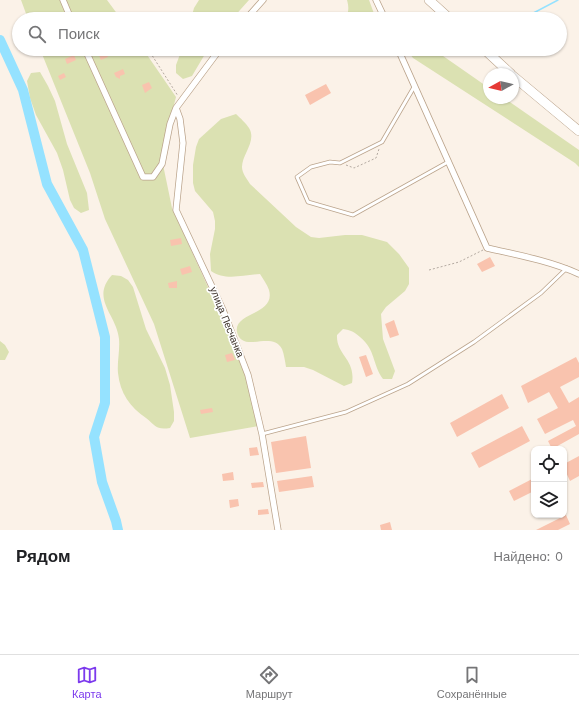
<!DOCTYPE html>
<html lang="ru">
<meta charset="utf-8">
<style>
:root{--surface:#fff;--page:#f2f2f2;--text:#202124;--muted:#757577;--line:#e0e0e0;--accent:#7c3aed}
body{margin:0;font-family:"Work Sans",sans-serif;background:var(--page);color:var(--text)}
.controls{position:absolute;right:12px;bottom:12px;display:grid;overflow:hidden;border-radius:8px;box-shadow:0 1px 3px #0004}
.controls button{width:36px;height:36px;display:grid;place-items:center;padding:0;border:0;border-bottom:1px solid var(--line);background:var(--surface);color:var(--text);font:20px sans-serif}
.compass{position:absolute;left:483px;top:68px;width:36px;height:36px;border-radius:50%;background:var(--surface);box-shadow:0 1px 3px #0004;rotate:262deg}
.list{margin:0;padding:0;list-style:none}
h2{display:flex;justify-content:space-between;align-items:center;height:52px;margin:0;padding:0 16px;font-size:17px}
h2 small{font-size:13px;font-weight:400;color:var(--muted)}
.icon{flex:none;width:22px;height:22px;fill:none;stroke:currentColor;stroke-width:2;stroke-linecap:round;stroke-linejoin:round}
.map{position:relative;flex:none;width:579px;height:530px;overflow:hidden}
.search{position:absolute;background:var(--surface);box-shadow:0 1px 3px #0004;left:12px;right:12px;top:12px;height:44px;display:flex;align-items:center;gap:10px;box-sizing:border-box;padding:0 14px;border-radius:22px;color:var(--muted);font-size:15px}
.sheet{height:124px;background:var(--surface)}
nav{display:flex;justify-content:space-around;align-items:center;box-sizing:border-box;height:56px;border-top:1px solid var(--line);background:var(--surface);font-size:11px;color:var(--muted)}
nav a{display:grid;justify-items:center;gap:2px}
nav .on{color:var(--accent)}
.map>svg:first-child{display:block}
</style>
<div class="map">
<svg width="579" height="530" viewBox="0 0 579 530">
<rect width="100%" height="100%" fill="#fbf2e8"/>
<path fill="#dbe1b2" d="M21 0H107L121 19H28Z
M199 0H249L232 19H191L194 8Z
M347 0H369L376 19H345C349 13 349 7 347 0Z
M40 49H143L176 97 161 155 172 208 232 340 250 388 259 426 190 438 154 324 105 219 90 173Z
M182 49H208L192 76 183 79 176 73V65Z
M406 49H433L489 88V98H504L579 150V167L575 163 413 58Z
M40 72 48 86 55 101 67 144 87 193 89 210 81 213 74 208 70 200 63 170 57 153 36 115 30 98 27 81 31 73Z
M236 114C240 118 246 123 249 128 257 141 242 154 242 167 242 173 247 179 250 184L296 227 311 237 319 238 345 235H362L387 242 399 254 409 268V284L405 291 386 307 381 314 383 339 395 371 392 379H383C372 364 376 350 360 337 354 332 351 330 343 329L337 335C336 355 356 359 352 383L344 386 313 370 304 367H286C285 361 284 354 282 349 272 330 242 354 237 332 233 312 276 315 269 290 267 284 263 279 260 274 243 275 225 281 211 271L210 254 215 229V221L213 212 195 191 193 183V165L196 147 199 139 221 119Z
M112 275 121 276 128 280 133 287 146 329 165 368 170 385 174 412V421L170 428C156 430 156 426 146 418 130 407 120 393 118 373 117 362 120 351 119 339 117 315 90 299 112 275Z
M0 341 5 345 9 352 5 360H0Z"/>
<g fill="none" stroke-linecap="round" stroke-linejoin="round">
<path stroke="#95e2ff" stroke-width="1.5" d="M522 19 558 0"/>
<path stroke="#95e2ff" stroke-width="10" d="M0 40 23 90 47 184 83 250 105 337V403L94 437 102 482 116 521 118 530"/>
</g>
<path fill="#f9c3ae" d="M93 12 96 19H86L85 15Z
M105 50 108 57 101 60 98 53Z
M74 55 76 60 67 64 65 59Z
M123 69 125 74 120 76V79L116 77 114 73Z
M64 73 66 77 60 80 58 76Z
M149 82 152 88 145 93 142 85Z
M326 84 331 93 310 105 305 95Z
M181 238 182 244 171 246 170 240Z
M490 257 495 266 482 272 477 264Z
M190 266 192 272 182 275 180 269Z
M177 281V288H169L168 283Z
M394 320 399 335 390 338 385 324Z
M232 353 235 360 227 362 225 355Z
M366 355 373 374 366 377 359 357Z
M576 357 579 363V377L560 387 569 403 579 397V434L552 449 548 441 576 426 573 420 545 434 537 419 558 408 549 392 528 403 521 386Z
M502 394 509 408 457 437 450 423Z
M212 408 213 412 201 414 200 410Z
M522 426 530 441 479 468 471 453Z
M306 436 311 468 276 473 271 442Z
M257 447 259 455 250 456 249 448Z
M579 456V476L570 481 564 468V464Z
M233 472 234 480 223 481 222 474Z
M312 476 314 487 279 492 277 481Z
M534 478V491L514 501 509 491Z
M263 482 264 487 252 488 251 483Z
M238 499 239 506 230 508 229 500Z
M268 509 269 514 258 515V510Z
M566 515 570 524 558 530H536Z
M390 522 392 530H381L380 525Z"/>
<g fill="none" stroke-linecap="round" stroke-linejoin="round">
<g stroke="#bba48c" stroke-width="4.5">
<path id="service" d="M414 87 382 142 340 163 330 162 311 167 297 177 308 202 353 215 448 162
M262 434 346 412 408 384 474 342 541 293 567 268"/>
</g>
<g stroke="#bba48c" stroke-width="7">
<path id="minor" d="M63 0 71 19
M376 0 385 19
M246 19 263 0
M85 49 143 177H153L162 164 170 124 176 108
M220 49 176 108 180 119 183 143 176 210 223 310 248 375 262 434 278 530
M398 49 487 248C518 255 550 261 579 274"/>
</g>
<g stroke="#bba48c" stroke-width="10">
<path id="primary" d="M429 0 450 19
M484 49 511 74
M513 76 579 131"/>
</g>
<path stroke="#b4aaa1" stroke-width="1" stroke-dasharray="2 2" stroke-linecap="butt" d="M148 49 178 96
M346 165 354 168 376 158 379 149
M429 270 459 262 483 250"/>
<use href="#service" stroke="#fff" stroke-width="3"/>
<use href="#minor" stroke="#fff" stroke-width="5.5"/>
<use href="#primary" stroke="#fff" stroke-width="9"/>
</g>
<g text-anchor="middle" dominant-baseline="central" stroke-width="3.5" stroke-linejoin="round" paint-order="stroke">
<g font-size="10" fill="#392f26" stroke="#fff">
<text transform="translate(227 322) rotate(68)">улица Песчанка</text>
</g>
</g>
</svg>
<div class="controls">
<button><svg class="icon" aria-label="locate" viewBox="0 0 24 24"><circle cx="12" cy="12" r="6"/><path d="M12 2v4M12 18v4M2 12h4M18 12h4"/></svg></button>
<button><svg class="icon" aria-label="layers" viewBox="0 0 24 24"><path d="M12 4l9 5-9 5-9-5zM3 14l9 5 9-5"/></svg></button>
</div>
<svg class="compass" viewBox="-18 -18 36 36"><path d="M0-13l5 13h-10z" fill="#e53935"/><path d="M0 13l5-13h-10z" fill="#757577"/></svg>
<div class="search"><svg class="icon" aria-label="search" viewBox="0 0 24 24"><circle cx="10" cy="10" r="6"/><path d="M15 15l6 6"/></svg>Поиск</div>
</div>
<section class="sheet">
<h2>Рядом<small>Найдено: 0</small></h2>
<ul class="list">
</ul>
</section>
<nav>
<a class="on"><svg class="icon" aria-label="map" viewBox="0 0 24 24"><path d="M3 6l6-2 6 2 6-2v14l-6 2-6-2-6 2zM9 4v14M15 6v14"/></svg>Карта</a>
<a><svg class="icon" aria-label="directions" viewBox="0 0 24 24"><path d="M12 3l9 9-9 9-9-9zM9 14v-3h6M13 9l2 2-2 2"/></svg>Маршрут</a>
<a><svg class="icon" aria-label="saved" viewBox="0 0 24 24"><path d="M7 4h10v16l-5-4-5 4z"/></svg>Сохранённые</a>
</nav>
